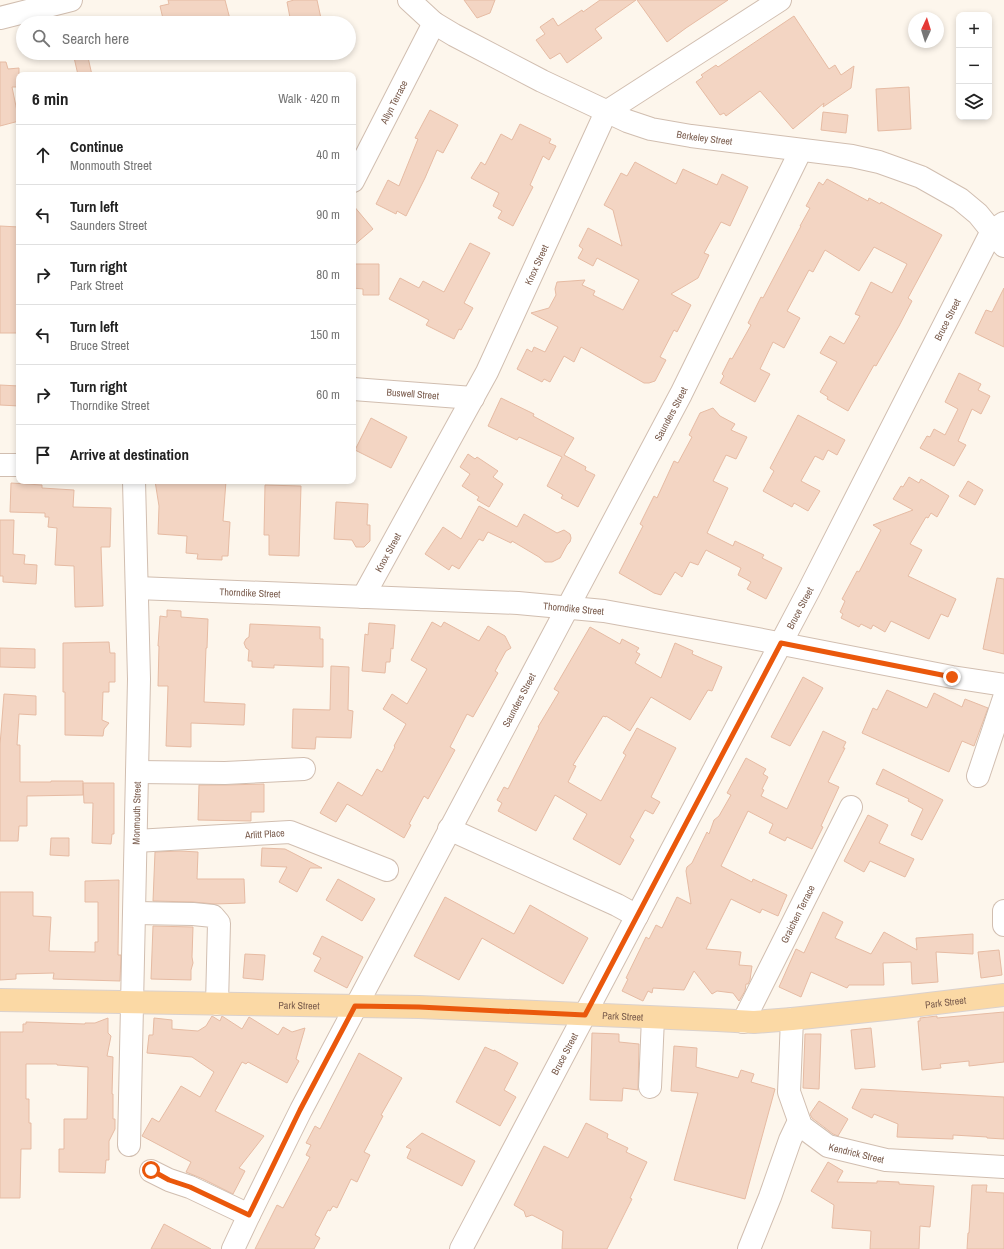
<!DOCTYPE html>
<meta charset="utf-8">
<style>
:root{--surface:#fff;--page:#f2f2f2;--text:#222;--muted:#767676;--line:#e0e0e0}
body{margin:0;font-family:"Archivo Narrow",sans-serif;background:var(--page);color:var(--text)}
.controls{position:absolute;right:12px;top:12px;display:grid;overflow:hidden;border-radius:8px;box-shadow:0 2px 6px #0003}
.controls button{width:36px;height:36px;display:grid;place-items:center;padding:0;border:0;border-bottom:1px solid var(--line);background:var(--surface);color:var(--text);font:20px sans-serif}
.compass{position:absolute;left:908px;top:12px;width:36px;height:36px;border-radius:50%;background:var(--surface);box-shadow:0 2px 6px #0003;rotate:4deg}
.stop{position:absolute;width:12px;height:12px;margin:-9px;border:3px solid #ea580c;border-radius:50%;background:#fff}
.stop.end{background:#ea580c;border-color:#fff;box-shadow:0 1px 4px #0008}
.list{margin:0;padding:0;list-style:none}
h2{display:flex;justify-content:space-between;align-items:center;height:52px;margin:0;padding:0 16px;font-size:17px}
h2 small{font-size:13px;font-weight:400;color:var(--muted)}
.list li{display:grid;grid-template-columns:26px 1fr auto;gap:12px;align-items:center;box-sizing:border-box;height:60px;padding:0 16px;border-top:1px solid var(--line)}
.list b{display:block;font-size:15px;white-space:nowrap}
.list p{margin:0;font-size:13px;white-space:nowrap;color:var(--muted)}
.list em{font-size:13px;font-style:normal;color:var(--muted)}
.icon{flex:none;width:22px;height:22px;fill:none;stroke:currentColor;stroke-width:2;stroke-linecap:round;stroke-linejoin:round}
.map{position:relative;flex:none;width:1004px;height:1249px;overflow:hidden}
.search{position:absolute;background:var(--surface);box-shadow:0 2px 6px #0003;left:16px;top:16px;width:340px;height:44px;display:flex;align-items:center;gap:10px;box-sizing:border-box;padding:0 14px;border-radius:22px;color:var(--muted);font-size:15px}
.panel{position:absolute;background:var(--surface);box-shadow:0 2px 6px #0003;left:16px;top:72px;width:340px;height:412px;border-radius:8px}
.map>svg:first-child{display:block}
</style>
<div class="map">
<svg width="1004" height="1249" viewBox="0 0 1004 1249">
<rect width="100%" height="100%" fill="#fdf6ec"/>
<path fill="#f3d5c3" stroke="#e6bba3" d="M168 0H225L231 23H164L160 6 169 4Z
M294 0H317L322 23H291L287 2Z
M464 0H495L490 13 477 18Z
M600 0H636L595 29 602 38 567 63 560 53 550 59 536 40 545 34 540 27 553 18 558 26 582 10 583 12Z
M637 0H728L686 28 667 42Z
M794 16 829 69 835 65 841 75 854 66 851 88 823 107 824 103 793 129 760 91 726 116 724 113 720 115 696 82 703 77 701 75 716 65 718 67Z
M73 53H87L92 75H78Z
M0 62H6L8 69 19 68V87H12L19 121 0 126Z
M909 87 911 129 878 131 876 89Z
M430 110 458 125 443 153 437 150 425 178 406 216 397 211 396 214 376 204 388 180 399 186 418 139 415 138Z
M823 112 848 115 846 133 821 130Z
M520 124 551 139 549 143 556 146 549 160 543 156 530 185 533 187 513 226 498 218 502 211 493 206 499 193 471 178 481 162 485 165 501 134 512 140Z
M635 162 676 184 683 169 717 185 722 174 748 187 730 226 721 222 704 253 709 255 698 278 671 294 691 305 677 332 674 330 660 357 666 360 655 381 649 383H644L581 347 574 362 564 356 550 382 544 379 542 382 517 369 527 349 532 352 534 347 545 352 558 327 531 313 549 308 556 295 555 289 557 282 585 280 582 285 595 291 593 295 623 310 639 280 597 258 593 266 578 258 583 249 579 246 588 228 622 246 613 210 604 205 621 173 627 176Z
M827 179 868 201 869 198 880 204 881 202 942 235 908 298 912 301 899 326 876 366 874 365 848 411 827 399 828 397 820 392 837 362 820 353 830 336 844 344 860 316 855 314 871 282 892 293 907 264 874 247 859 271 825 250 813 272 809 270 787 311 800 318 784 348 773 342 760 369 770 374 755 402 720 383 724 376 722 374 730 358 732 359 751 325 748 323 761 297 763 298 801 226H800L810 208 806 206 819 182 823 185Z
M353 205 373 229 353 246Z
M0 226 19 227V333H0Z
M470 243 490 253 464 303 473 308 461 330 459 329 454 339 426 325 429 320 389 299 400 278 419 288 423 281 444 292Z
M353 264H379V295H363V289L353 288Z
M1004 288V347L975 333 986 310 992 312Z
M959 373 981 384 978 390 990 396 981 414 972 409 958 441 966 445 954 466 920 448 927 436 930 437 934 429 945 435 958 409 945 402Z
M0 385 19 386V406L0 405Z
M501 398 534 414 533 416 574 438 564 455 586 467 585 470 595 475 578 507 561 498 563 495 547 486 562 457 519 437 517 440 488 426Z
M713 408 720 416 735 424 731 430 747 437 736 459 726 455 713 481 728 488 707 533 733 546 735 541 764 555 762 558 782 568 766 599 747 589 751 582 738 575 741 568 706 550 698 565 690 562 682 577 675 572 661 595 654 593 619 573 643 526 640 524 654 496 657 498 674 461 678 463 692 437 689 435 700 413Z
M798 415 845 440 837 455 828 450 823 460 815 456 801 481 820 491 808 511 794 503 792 507 763 491 774 471 770 468Z
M371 418 407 437 391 468 355 450Z
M468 454 475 459 477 457 498 471 493 477 503 484 489 507 477 500 479 497 462 486 470 474 460 467Z
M909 477 919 483 921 479 949 496 937 517 931 513 928 518 926 517 910 544 922 550 908 576 956 599 948 617 941 614 929 639 891 621 885 632 873 625 871 629 861 624 859 627 841 618 843 614 840 612 845 601 842 599 857 571 859 572 881 530 873 525 913 510 893 499 901 486 903 487Z
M155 481H226L223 521 230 522 228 556H222V560L197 559 198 554 186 553 187 536 158 534 159 506Z
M968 481 983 490 975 505 959 496Z
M11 483 42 485V488L74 490 73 507 111 508 110 547H101L103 606 75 607 74 566 55 565 57 528 48 527 49 517H45V513L10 512Z
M265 485 301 486 299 556 269 555V535H264Z
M336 502 368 504 367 525H370V541L364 547H356L352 540 334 539Z
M479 506 517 527 524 514 557 533 564 530 570 534 571 538 570 542 567 545 560 558 552 562H545L539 557 512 541 511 543 488 532 483 541 479 539 459 569 452 565 449 570 425 554 443 527 461 539Z
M0 520H14L13 554 25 555 24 564 37 565 36 584 3 582V576H0Z
M997 578 1004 579V654L983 649Z
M167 610 181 611V617L208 619 207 648H206L204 702 245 704 244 725 191 723V747L166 746 168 686H158L159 646H158L160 616 167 617Z
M432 622 441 627 444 622 479 641 488 626 505 636 511 648 506 651 495 671 498 673 473 717 467 714 450 747 455 750 428 799 424 796 409 824 411 825 404 838 347 804 336 822 320 813 338 782 362 796 377 769 382 772 395 747 394 746 406 724 383 709 392 694 407 704 427 669 411 660Z
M369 623 395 625 393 649 391 648 390 662H386L385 673 362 671 365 634 368 635Z
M250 624 320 627V639H323V667L274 665V668L252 667V661H248L249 650 246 648 244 643 246 639 249 637Z
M590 627 620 644 622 639 639 648 636 652 640 654 635 663 661 678 675 643 693 651 692 654 722 667 712 691 708 690 690 720 651 697 630 731 606 716V717L603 716 573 765 576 766 568 782 601 801 626 755 623 753 637 728 676 748 651 797 660 802 653 814 645 810 630 837 634 840 620 865 573 839 587 814 555 795 536 831 498 811 502 803 497 800 504 787 508 789 539 728 538 727 559 692 554 689Z
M109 642 110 653H115V682H109V692H103L102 720 109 723 104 729 103 736 65 735V692H63V643Z
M0 648 35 649V668L0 667Z
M331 666 349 667 348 710 353 711 351 738 316 737 315 749 292 748 293 709 330 710Z
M803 677 823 688 790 746 771 737Z
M887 690 927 708 934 693 962 707 965 699 988 708 974 746 962 741 949 772 862 733 873 708 877 710Z
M4 694 36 696V715L19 714 17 745H20V782H51V781H83V795L27 796V826H19L18 841H0V745Z
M823 731 846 742 843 748H845L828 782 839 787 821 826 823 827 812 849 787 837 785 841 769 833 773 824 748 811 721 866 752 882 753 879 787 895 778 916 762 909 760 913 731 899 706 949 741 952 739 965 752 966 750 980 748 984H746L745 991 739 1001 733 993 717 991 712 994 694 971 684 990 653 988 652 993 648 991 643 1001 622 991 628 979 626 978 646 937 649 939 656 925 662 928 677 897 691 904 686 871 687 867 692 863 707 832 709 834 714 820 719 816 731 795 727 793 746 758 766 769 763 774 768 777 762 789 764 790 761 796 787 809Z
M883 769 943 800 922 840 911 835 923 809 908 801 909 799 876 784Z
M83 783H114V834H112L111 844 92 843 93 803H84Z
M264 784V812H251V821L198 820 199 785H226Z
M868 815 888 825 879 843 914 859 905 877 870 861 864 872 844 861Z
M51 838H69V856L50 855Z
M262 848 285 849 322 868H310L297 892 279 882 287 867 261 866Z
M180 851 198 852 197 879H244L245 903 215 904 193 902 153 901 155 852Z
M338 879 375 899 362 921 326 900Z
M119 880 118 955H121L120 981 53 979 54 973 16 974V979L0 980V892H33V916L51 917 49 951 95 952V942H98V902H85V881Z
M445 897 514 934 530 905 588 938 563 984 482 938 459 980 414 956Z
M823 912 843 922 835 938 871 954 884 932 917 950 916 938 973 934V954L936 952 938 982 912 984 911 962 883 963 884 985H849L847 988 811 972 801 997 779 987 796 949 804 953Z
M153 926 193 927 192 957 193 963 191 970V980L151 979Z
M322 936 363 957 347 988 314 971 321 958 313 954Z
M999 950 1002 975 981 978 978 952Z
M245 954 265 955 263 980 243 978Z
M1004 1012V1062L969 1066V1061L940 1064 941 1068 922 1070 918 1021H920V1018L937 1016V1018Z
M212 1016 220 1021 222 1016 242 1029 249 1017 278 1035 283 1027 292 1032 305 1028 296 1059 299 1061 287 1083 248 1062 246 1064 242 1062 215 1111 264 1136 239 1168 245 1171 233 1194 203 1179 186 1172 191 1162 142 1136 152 1118 159 1122 181 1086 200 1097 214 1072 192 1057 147 1053 149 1035H153L154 1018 172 1020V1029L198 1031 206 1026Z
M108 1018V1033L111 1036 107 1056 113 1057 112 1094H113V1119H115V1129L109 1141V1160H106L105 1173 59 1172V1149H64V1119H87L88 1067 57 1065V1064H26V1099H29V1123H31V1149H21L20 1198H0V1032H23V1024H26V1022L85 1024V1023H95Z
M871 1028 875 1067 855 1069 851 1030Z
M592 1033 619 1034V1042L639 1044 638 1090 623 1088 622 1101 590 1100Z
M805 1034H821L819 1089 803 1088Z
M674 1046 697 1048 696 1067 738 1078 741 1070 754 1074 751 1082 775 1089 745 1199 674 1180 698 1093 671 1091Z
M485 1047 494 1051V1050L518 1063 504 1090 516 1097 500 1126 456 1102Z
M359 1053 402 1078 381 1115 383 1116 364 1152 370 1155 357 1182 351 1179 337 1208 333 1206 330 1211 328 1210 315 1235 320 1238 314 1249H255L277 1205 283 1208 310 1157 306 1155 311 1145 306 1143 315 1126 320 1129Z
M861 1089 1004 1097V1139L987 1138V1137L953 1135V1139L897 1137 898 1124 874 1114 872 1118 852 1108Z
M819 1101 848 1119 838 1136 833 1134 812 1118 810 1114Z
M586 1123 608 1134 607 1138 628 1148 626 1152 647 1162 630 1198 632 1199 607 1249H562L563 1231 532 1215 526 1217 524 1211 514 1205 544 1146 568 1158Z
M422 1133 475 1161 462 1186 407 1158 411 1149 406 1147Z
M828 1162 843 1171 837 1182 877 1183V1181L899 1182V1184L934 1186 930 1227 920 1226 919 1249H870L871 1231 832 1228 834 1205 811 1191Z
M972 1185H987L986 1192 1004 1193V1249H967L968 1233H969Z
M164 1224 211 1249H151Z"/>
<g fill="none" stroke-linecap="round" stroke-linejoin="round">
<g stroke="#d1beb0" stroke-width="24">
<g id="minor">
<path id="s1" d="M409 0 434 23 454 35 542 81 627 121 651 129 691 136 852 156 879 162 921 177 960 199 978 214 1004 246"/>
<path d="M0 18 71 0"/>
<path id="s2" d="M353 181 434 23"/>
<path id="s3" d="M353 389 473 398"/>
<path d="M0 465H19"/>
<path id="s4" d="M137 588 518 603 604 611 747 637 952 677 1004 685"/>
<path id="s5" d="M363 597 487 372 606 112 780 0"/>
<path d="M137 772 225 773 304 769"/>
<path d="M978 776 1004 698"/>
<path d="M449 829 617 905 637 916"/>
<path id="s6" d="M136 841 290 832 387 870"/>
<path d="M1004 911V925"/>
<path d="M135 913 193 914 213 916 219 923 217 1004"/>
<path id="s7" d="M792 1019 789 1092 801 1126 828 1146 886 1160 1004 1167"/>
<path id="s8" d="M743 1022 851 807"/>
<path d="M650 1087 653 1018"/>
<path id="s9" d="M129 1145 139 679 134 481"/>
<path d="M151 1171 169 1180 190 1187 249 1215"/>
<path id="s10" d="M233 1249 249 1215 301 1110 681 394 801 150"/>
<path id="s11" d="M461 1249 809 590 992 231 1004 223"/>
<path d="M749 1249 770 1197 790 1140 799 1121"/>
</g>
</g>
<g stroke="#dad1cd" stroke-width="24">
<g id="major">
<path id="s12" d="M0 1000 419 1007 717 1020 754 1022 792 1019 895 1008 1004 995"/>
</g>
</g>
<use href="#minor" stroke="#fff" stroke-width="22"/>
<use href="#major" stroke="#fbd9a5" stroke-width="22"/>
</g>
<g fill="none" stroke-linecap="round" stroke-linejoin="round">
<path stroke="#ea580c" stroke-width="5" d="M151 1170 169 1180 190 1187 249 1215 300 1110 355 1006 419 1007 585 1015 781 643 952 677"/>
</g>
<g text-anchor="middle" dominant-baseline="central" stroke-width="3.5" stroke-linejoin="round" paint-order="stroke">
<g font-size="10" fill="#7a5c4d" stroke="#fffaf3">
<text stroke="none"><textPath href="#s2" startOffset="89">Allyn Terrace</textPath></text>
<text stroke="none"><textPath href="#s1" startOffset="330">Berkeley Street</textPath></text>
<text stroke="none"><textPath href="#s5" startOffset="375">Knox Street</textPath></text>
<text stroke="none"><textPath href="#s11" startOffset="1049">Bruce Street</textPath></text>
<text stroke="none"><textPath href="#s3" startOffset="60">Buswell Street</textPath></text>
<text stroke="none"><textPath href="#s10" startOffset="943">Saunders Street</textPath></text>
<text stroke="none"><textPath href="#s5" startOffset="51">Knox Street</textPath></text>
<text stroke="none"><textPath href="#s4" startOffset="113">Thorndike Street</textPath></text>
<text stroke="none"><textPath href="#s4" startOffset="437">Thorndike Street</textPath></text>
<text stroke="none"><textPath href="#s11" startOffset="725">Bruce Street</textPath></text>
<text stroke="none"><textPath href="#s10" startOffset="619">Saunders Street</textPath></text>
<text stroke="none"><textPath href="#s9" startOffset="332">Monmouth Street</textPath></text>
<text stroke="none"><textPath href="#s6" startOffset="129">Arlitt Place</textPath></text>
<text stroke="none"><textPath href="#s8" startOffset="121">Graichen Terrace</textPath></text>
<text stroke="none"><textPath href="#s12" startOffset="947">Park Street</textPath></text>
<text stroke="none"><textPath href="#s12" startOffset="299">Park Street</textPath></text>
<text stroke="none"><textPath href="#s12" startOffset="623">Park Street</textPath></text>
<text stroke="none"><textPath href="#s11" startOffset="221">Bruce Street</textPath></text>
<text stroke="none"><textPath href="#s7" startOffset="172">Kendrick Street</textPath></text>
</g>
</g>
</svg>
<div class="controls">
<button>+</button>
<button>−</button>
<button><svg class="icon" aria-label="layers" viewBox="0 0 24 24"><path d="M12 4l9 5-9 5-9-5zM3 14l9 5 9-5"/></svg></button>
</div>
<svg class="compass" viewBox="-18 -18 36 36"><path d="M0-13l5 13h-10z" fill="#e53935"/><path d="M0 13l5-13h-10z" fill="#767676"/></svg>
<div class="stop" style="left:151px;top:1170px"></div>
<div class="stop end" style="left:952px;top:677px"></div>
<div class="search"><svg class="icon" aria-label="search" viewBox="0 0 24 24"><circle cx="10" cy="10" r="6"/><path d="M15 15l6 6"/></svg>Search here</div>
<section class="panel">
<h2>6 min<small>Walk · 420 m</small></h2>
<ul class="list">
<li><svg class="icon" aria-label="ahead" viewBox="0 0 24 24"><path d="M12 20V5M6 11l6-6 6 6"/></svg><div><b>Continue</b><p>Monmouth Street</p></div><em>40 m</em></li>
<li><svg class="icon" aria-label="left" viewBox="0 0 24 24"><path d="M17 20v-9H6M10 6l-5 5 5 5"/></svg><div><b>Turn left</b><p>Saunders Street</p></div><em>90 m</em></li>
<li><svg class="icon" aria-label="right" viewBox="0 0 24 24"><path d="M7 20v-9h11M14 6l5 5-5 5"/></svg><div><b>Turn right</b><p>Park Street</p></div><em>80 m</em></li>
<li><svg class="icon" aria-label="left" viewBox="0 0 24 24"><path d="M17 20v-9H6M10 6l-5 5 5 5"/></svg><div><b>Turn left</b><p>Bruce Street</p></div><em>150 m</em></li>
<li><svg class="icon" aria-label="right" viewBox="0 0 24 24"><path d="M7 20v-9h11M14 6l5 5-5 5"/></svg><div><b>Turn right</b><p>Thorndike Street</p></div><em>60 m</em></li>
<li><svg class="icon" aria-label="arrive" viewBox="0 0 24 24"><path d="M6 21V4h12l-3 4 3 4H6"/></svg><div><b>Arrive at destination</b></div></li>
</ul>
</section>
</div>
